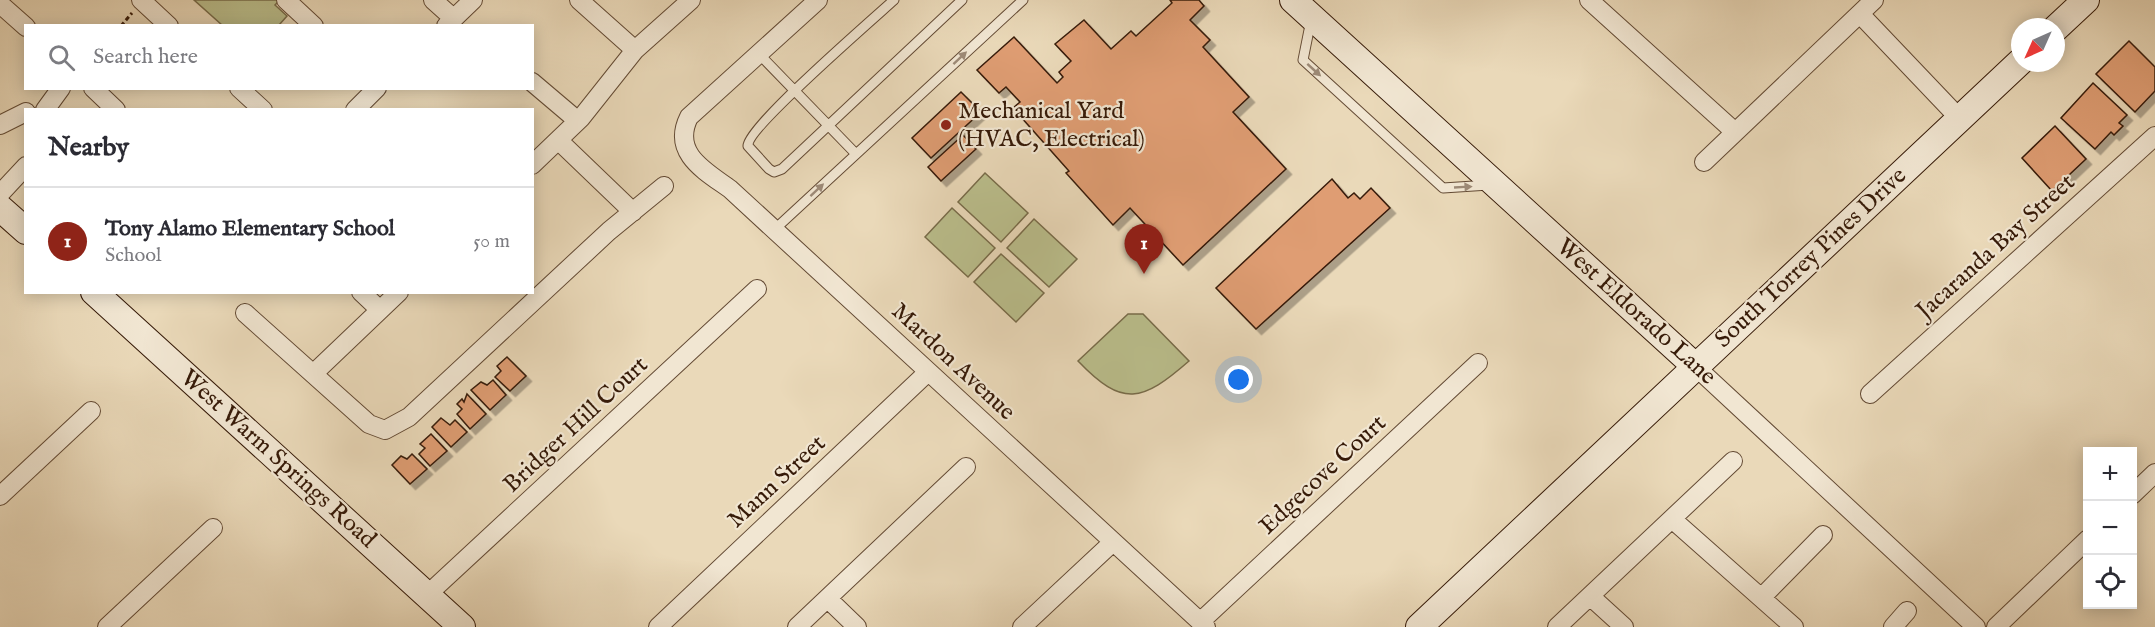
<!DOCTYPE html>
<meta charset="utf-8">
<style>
:root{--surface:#fff;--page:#f7f7f7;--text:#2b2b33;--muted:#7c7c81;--line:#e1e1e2;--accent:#8f2418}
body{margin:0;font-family:"IM FELL English",serif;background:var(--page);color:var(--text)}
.controls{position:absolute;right:18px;bottom:18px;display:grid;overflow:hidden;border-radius:0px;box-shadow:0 3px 15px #0003}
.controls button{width:54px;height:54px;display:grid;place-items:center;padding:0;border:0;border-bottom:2px solid var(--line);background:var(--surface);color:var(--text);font:30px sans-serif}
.compass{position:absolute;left:2011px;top:18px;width:54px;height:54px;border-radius:50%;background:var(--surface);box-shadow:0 3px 15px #0003;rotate:225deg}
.you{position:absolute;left:1239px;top:380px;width:21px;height:21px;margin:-15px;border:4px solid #fff;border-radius:50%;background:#1a73e8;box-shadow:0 0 0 9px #1a73e833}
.badge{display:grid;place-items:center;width:39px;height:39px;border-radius:50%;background:var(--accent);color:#fff;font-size:20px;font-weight:700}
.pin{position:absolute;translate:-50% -50px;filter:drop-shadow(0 2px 3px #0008)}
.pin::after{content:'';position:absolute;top:32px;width:21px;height:18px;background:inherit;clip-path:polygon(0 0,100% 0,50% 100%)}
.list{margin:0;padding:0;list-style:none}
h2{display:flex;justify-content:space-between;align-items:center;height:78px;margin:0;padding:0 24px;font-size:26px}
h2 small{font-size:20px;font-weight:400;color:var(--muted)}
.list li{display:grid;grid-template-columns:39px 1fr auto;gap:18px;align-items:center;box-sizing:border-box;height:108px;padding:0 24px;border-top:2px solid var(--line)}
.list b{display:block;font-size:22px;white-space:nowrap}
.list p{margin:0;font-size:20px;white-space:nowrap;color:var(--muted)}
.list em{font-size:20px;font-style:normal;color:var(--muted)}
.icon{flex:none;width:33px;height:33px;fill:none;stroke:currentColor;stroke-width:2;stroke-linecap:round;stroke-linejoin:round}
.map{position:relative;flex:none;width:2155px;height:627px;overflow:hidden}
.search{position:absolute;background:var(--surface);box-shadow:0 3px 15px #0003;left:24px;top:24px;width:510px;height:66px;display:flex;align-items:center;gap:15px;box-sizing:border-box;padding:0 21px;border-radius:0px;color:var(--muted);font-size:22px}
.panel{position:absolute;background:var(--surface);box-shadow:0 3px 15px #0003;left:24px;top:108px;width:510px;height:186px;border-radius:0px}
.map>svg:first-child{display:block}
</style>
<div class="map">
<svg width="2155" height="627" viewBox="0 0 2155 627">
<defs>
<filter id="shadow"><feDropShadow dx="5.5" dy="5.5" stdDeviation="0" flood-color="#0004"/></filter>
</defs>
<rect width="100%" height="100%" fill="#ead9b9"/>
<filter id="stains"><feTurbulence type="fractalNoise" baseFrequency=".00333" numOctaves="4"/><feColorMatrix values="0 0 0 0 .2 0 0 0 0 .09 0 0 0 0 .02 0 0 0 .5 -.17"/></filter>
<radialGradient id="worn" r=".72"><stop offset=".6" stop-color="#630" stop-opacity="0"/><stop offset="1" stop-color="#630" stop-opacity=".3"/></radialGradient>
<path fill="#babe8c" stroke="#786c4a" stroke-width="1.5" d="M194 0H280L275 5 287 16 279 25H222Z
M985 173 1028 213 1001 242 958 202Z
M952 208 995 248 968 277 925 237Z
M1034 219 1077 259 1049 287 1007 248Z
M1001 254 1044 293 1016 322 974 282Z
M1128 314H1143L1189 361C1142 402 1123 408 1078 361Z"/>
<path fill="#df9d73" stroke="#361a08" stroke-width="1.5" filter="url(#shadow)" d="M1170 0H1199L1204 6 1190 20 1210 40 1203 47 1249 97 1233 112 1286 169 1183 265 1130 208 1113 225 1066 173 1069 171 1013 108 1020 102 1006 87 999 93 977 70 1014 37 1057 83 1063 77 1059 72 1071 61 1055 44 1084 20 1111 49 1131 31 1136 36 1172 3Z
M2129 41 2155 67V91L2135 112 2096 74Z
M2093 83 2127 115 2119 123 2123 126 2114 135 2111 132 2095 149 2061 118Z
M961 92 981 112 931 158 912 138Z
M2055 126 2086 159 2052 191 2022 158Z
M963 135 976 149 941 181 928 167Z
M1332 179 1348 198 1354 193 1360 199 1371 188 1390 208 1256 329 1216 288Z
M507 357 526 376 510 391 495 377 501 371 497 366Z
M493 380 506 395 490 410 471 390 481 382 487 385Z
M467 394 486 414 470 429 457 414 462 409 457 404 462 399 464 402Z
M441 418 450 425 455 420 467 432 451 447 432 427Z
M431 434 447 451 430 466 419 454 425 448 420 444Z
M412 454 427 469 410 484 392 465 401 456 407 459Z"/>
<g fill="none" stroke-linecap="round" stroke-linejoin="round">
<g stroke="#634a34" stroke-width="11">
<path id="lane" d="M894 0C873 19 746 129 748 146L769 169 774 172 782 169 962 0
M1311 20 1303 60 1443 188 1489 185
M759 54 856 154
M774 230 1023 0"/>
</g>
<g stroke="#634a34" stroke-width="20">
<path id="street" d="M141 0 169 26
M286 0 314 26
M433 0 453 18
M579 0 635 50
M818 0 689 117C671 153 705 171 730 189L1206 627
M1589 0 1735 132
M0 4 26 27
M1860 14 1960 119
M446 26 473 0
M532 82 578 121
M93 88 116 110
M239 88 263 110
M45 110 61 88
M355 110 377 88
M0 125 26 112
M558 140 633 212
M1704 162 1874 0
M532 165 581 118 635 50 691 0
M0 194 26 166
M361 292 380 310
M245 313 369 424 385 430 409 417 609 231 664 186
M1696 367 1976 627
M313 374 399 292
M1870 394 2155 136
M2132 495 2155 473
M0 496 91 411
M1672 519 1794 627
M427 595 757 289
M1590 596 1624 627
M1762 597 1823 535
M828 599 857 627
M1200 622 1478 363
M107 627 213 528
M658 627 928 372
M797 627 966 467
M1022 627 1113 542
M1557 627 1733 461
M1893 627 1907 611
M1996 627 2088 539"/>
</g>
<g stroke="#361a08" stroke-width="28">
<path id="secondary" d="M1293 0 1696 367
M2056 28 2086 0
M0 208 26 231
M94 292 462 627
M1419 627 2020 62"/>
</g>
<path stroke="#361a08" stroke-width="3" stroke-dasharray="4.5 3" stroke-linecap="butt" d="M121 26 132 13"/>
<use href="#lane" stroke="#f1e6d2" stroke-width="9"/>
<use href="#street" stroke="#f1e6d2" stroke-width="18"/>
<use href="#secondary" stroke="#f1e6d2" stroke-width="26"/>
</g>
<defs><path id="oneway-solid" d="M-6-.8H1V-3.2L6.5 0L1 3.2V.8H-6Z" transform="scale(1.5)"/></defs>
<g fill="#9d8a77">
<use href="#oneway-solid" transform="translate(960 58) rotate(-43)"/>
<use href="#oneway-solid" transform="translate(1314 70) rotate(42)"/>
<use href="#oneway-solid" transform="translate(1463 187) rotate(-3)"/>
<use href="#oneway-solid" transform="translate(817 190) rotate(-43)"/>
</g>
<circle fill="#8f2418" stroke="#f1e6d2" stroke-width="2" cx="946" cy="125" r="6"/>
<g text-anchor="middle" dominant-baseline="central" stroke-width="4.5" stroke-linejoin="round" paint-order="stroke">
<g font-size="24" fill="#361a08" stroke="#f1e6d2" text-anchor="start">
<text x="958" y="111">Mechanical Yard<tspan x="958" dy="28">(HVAC, Electrical)</tspan></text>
</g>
<g font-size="24" fill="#361a08" stroke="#f1e6d2">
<text transform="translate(1996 247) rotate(-42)">Jacaranda Bay Street</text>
<text transform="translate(1811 258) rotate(-43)">South Torrey Pines Drive</text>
<text transform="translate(1636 312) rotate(42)">West Eldorado Lane</text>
<text transform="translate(953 362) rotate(43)">Mardon Avenue</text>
<text transform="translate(576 425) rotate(-43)">Bridger Hill Court</text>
<text transform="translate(278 459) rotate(42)">West Warm Springs Road</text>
<text transform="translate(1323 475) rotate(-43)">Edgecove Court</text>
<text transform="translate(777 482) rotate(-43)">Mann Street</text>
</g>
</g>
<rect width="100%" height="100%" filter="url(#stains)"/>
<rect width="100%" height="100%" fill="url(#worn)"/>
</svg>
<div class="controls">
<button>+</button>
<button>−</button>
<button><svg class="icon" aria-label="locate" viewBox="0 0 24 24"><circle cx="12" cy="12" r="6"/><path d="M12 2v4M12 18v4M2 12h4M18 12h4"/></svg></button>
</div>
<svg class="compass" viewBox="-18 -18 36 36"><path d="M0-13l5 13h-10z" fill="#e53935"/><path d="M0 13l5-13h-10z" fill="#7c7c81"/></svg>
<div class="you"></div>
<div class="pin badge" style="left:1144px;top:274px">1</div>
<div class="search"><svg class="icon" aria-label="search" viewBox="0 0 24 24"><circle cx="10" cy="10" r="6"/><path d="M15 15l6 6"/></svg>Search here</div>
<section class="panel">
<h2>Nearby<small></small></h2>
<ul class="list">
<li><span class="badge">1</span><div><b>Tony Alamo Elementary School</b><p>School</p></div><em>50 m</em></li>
</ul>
</section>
</div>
